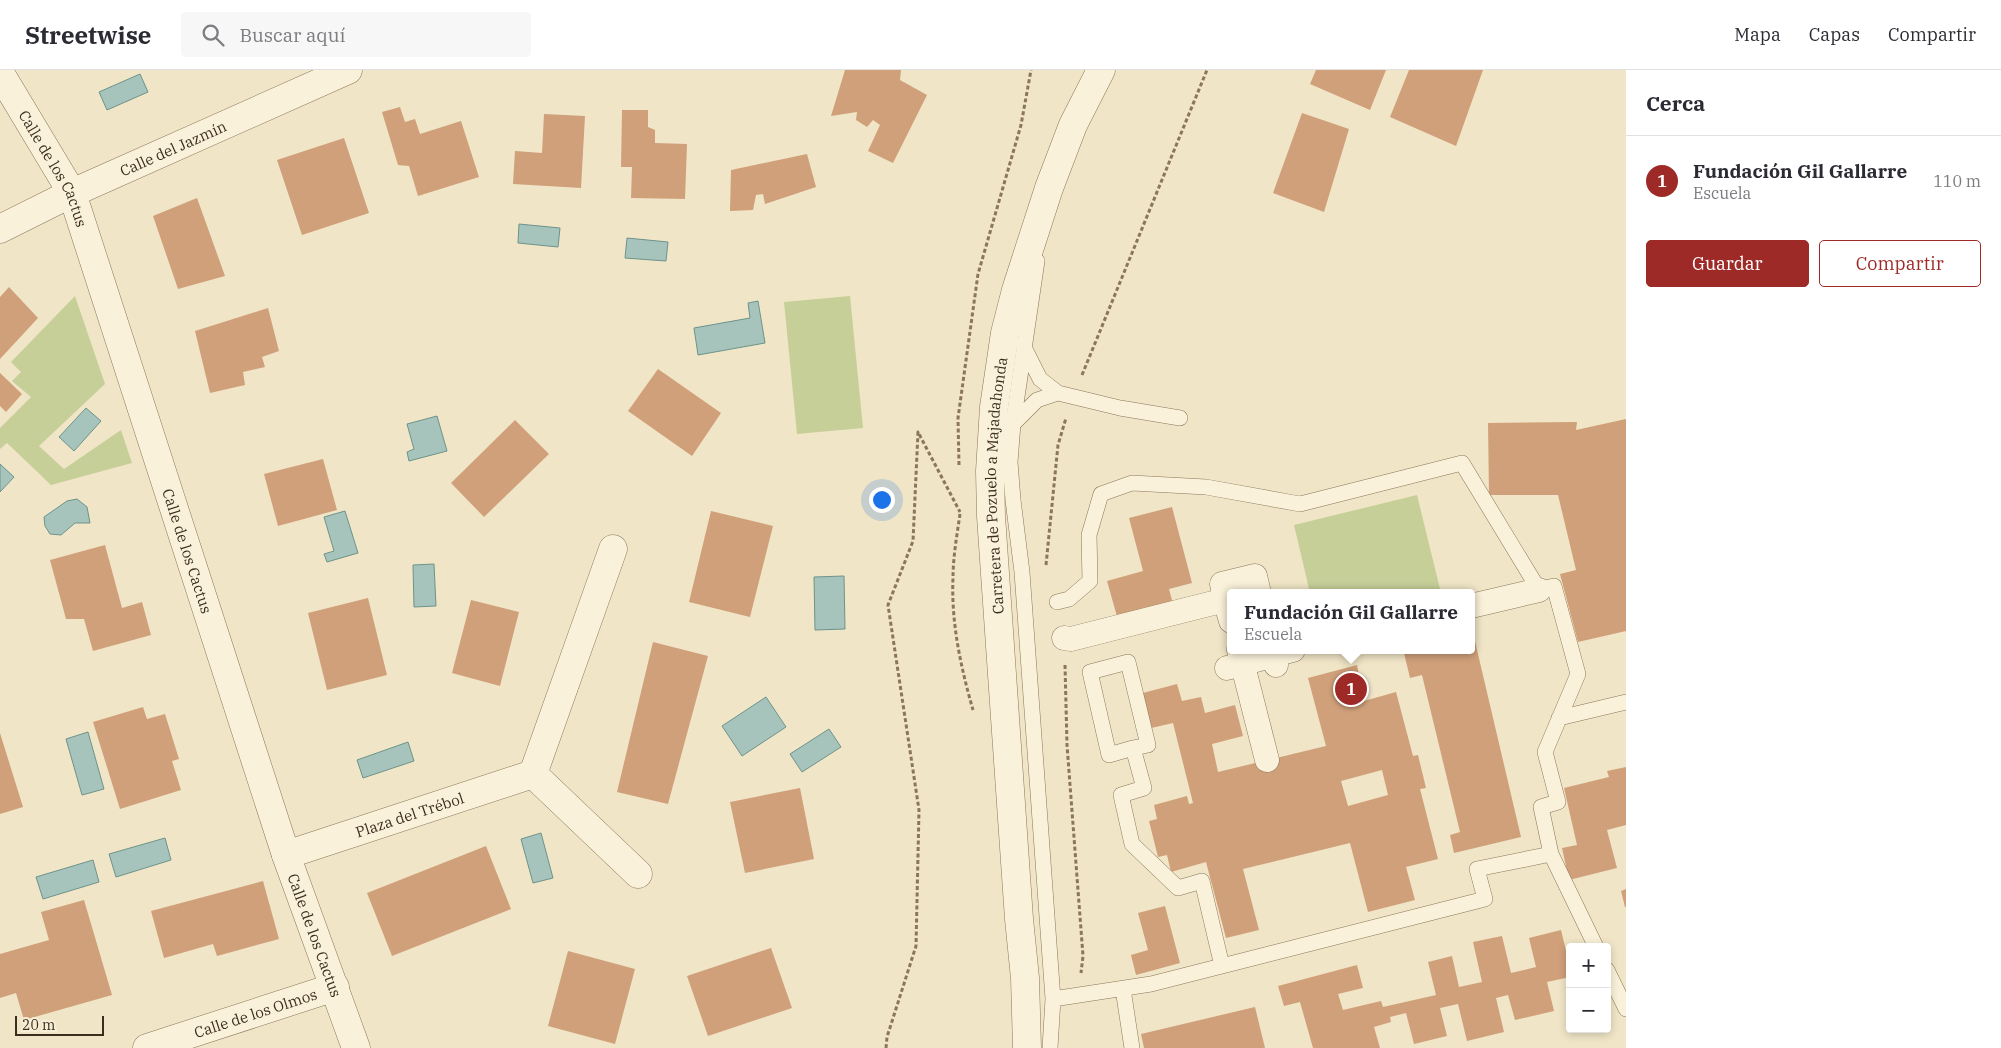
<!DOCTYPE html>
<html lang="es">
<meta charset="utf-8">
<style>
:root{--surface:#fff;--page:#f7f7f7;--text:#2b2b33;--muted:#7c7c81;--line:#e1e1e2;--accent:#9e2a28}
body{margin:0;font-family:"IBM Plex Serif",serif;background:var(--page);color:var(--text)}
.controls{position:absolute;right:15px;bottom:15px;display:grid;overflow:hidden;border-radius:5px;box-shadow:0 2px 8px #0003}
.controls button{width:45px;height:45px;display:grid;place-items:center;padding:0;border:0;border-bottom:1px solid var(--line);background:var(--surface);color:var(--text);font:25px sans-serif}
.scale{position:absolute;left:15px;bottom:12px;width:89px;box-sizing:border-box;padding-left:5px;border:2px solid #3c2e1f;border-top:0;font-size:14px;line-height:18px;white-space:nowrap;color:#3c2e1f;-webkit-text-stroke:4px #f7eed6;paint-order:stroke}
.you{position:absolute;left:881px;top:429px;width:18px;height:18px;margin:-12px;border:4px solid #fff;border-radius:50%;background:#1a73e8;box-shadow:0 0 0 8px #1a73e833}
.badge{display:grid;place-items:center;width:32px;height:32px;border-radius:50%;background:var(--accent);color:#fff;font-size:16px;font-weight:700}
.pin{position:absolute;translate:-50% -50%;border:2px solid #fff;box-shadow:0 1px 5px #0006}
.popup{position:absolute;left:1227px;top:519px;width:248px;height:65px;box-sizing:border-box;display:grid;place-content:center;border-radius:5px;background:var(--surface);filter:drop-shadow(0 1px 4px #0005);font-size:16px;white-space:nowrap;color:var(--muted)}
.popup b{font-size:19px;color:var(--text)}
.popup::after{content:'';position:absolute;left:50%;top:100%;margin-left:-10px;border:10px solid transparent;border-top-color:var(--surface)}
.list{margin:0;padding:0;list-style:none}
h2{display:flex;justify-content:space-between;align-items:center;height:65px;margin:0;padding:0 20px;font-size:21px}
h2 small{font-size:16px;font-weight:400;color:var(--muted)}
.list li{display:grid;grid-template-columns:32px 1fr auto;gap:15px;align-items:center;box-sizing:border-box;height:90px;padding:0 20px;border-top:1px solid var(--line)}
.list b{display:block;font-size:19px;white-space:nowrap}
.list p{margin:0;font-size:16px;white-space:nowrap;color:var(--muted)}
.list em{font-size:16px;font-style:normal;color:var(--muted)}
.actions{display:flex;gap:10px;padding:15px 20px}
.actions a{flex:1;padding:11px 0;border:1px solid var(--accent);border-radius:5px;text-align:center;font-size:18px;color:var(--accent)}
.actions .main{background:var(--accent);color:#fff}
.icon{flex:none;width:28px;height:28px;fill:none;stroke:currentColor;stroke-width:2;stroke-linecap:round;stroke-linejoin:round}
.map{position:relative;flex:none;width:1626px;height:978px;overflow:hidden}
header{display:flex;align-items:center;gap:30px;box-sizing:border-box;height:70px;padding:0 25px;background:var(--surface);border-bottom:1px solid var(--line)}
header strong{font-size:24px}
nav{display:flex;gap:28px;margin-inline-start:auto;font-size:18px}
.search{width:350px;height:45px;background:var(--page);display:flex;align-items:center;gap:12px;box-sizing:border-box;padding:0 18px;border-radius:5px;color:var(--muted);font-size:19px}
main{display:flex}
aside{flex:1;background:var(--surface)}
.map>svg:first-child{display:block}
</style>
<header>
<strong>Streetwise</strong>
<div class="search"><svg class="icon" aria-label="search" viewBox="0 0 24 24"><circle cx="10" cy="10" r="6"/><path d="M15 15l6 6"/></svg>Buscar aquí</div>
<nav><a>Mapa</a><a>Capas</a><a>Compartir</a></nav>
</header>
<main>
<div class="map">
<svg width="1626" height="978" viewBox="0 0 1626 978">
<rect width="100%" height="100%" fill="#f0e5c6"/>
<path fill="#c7cf99" d="M75 226 105 314 39 376 64 399 121 360 132 393 51 415 7 373 0 379V358L31 327 12 311 21 302 11 292Z
M850 226 863 358 797 364 784 232Z
M1417 425 1441 523H1310L1294 455Z"/>
<path fill="#a7c4bc" stroke="#6d938a" d="M140 4 148 22 107 40 99 22Z
M519 154 560 158 558 177 518 173Z
M627 168 668 172 666 191 625 188Z
M758 231 765 273 698 285 694 258 750 248 748 233Z
M86 338 101 351 74 381 59 367Z
M437 346 447 381 409 391 407 382 414 379 407 354Z
M0 394 14 407 0 422Z
M77 429 87 437 90 453H75L61 465 50 464 45 456 44 447 67 431Z
M345 441 358 483 327 492 324 484 334 481 324 447Z
M434 494 436 536 414 537 413 495Z
M844 506 845 559 815 560 814 507Z
M766 627 786 657 742 686 722 656Z
M829 659 841 677 802 702 790 684Z
M88 662 104 719 82 725 66 669Z
M408 672 414 691 363 708 357 690Z
M541 763 553 808 533 813 521 769Z
M165 768 171 790 116 807 109 784Z
M93 790 99 812 43 829 36 807Z"/>
<path fill="#d0a07a" fill-rule="evenodd" d="M845 0H901L900 10 927 25 893 93 868 81 880 55 873 50 867 57 856 50 857 42 831 46Z
M1316 0H1386L1370 40 1310 14Z
M1409 0H1483L1456 76 1390 47Z
M400 37 405 52 415 49 420 64 461 51 479 107 418 126 409 96 398 95 382 42Z
M622 40H648V57L655 60V73L687 74 685 129 631 128 632 97H621Z
M1302 43 1349 59 1324 142 1273 123Z
M544 44 585 46 581 118 513 114 515 81 542 83Z
M344 68 369 143 302 165 277 90Z
M807 84 816 117 765 134 763 124 756 125 753 140 730 141 731 100Z
M197 128 225 206 178 219 153 146Z
M9 217 38 248 0 289V227Z
M268 238 279 281 262 287 265 297 243 302 245 315 210 323 195 261Z
M658 299 721 343 692 386 628 341Z
M0 303 22 324 6 342 0 336Z
M1626 349V561L1578 572 1560 504 1576 500 1558 425H1489L1488 353 1577 352 1576 360Z
M515 350 549 384 484 447 451 413Z
M323 389 337 440 278 456 264 404Z
M1172 437 1192 513 1169 519 1173 534 1118 550 1107 511 1143 501 1129 448Z
M711 441 773 456 750 547 689 532Z
M105 475 122 538 142 532 151 565 93 581 84 549H66L50 490Z
M368 528 387 605 327 620 308 543Z
M471 530 519 542 500 616 452 603Z
M1471 567H1474L1521 767 1454 783 1450 765 1460 762 1422 605 1410 608 1404 583 1417 580H1471Z
M653 572 708 586 668 734 617 722Z
M1357 595 1364 631 1396 622 1413 686 1418 685 1426 718 1420 719 1438 789 1406 797 1415 830 1368 842 1350 773 1243 799 1259 860 1226 868 1206 792 1171 802 1167 785 1158 787 1149 751 1157 749 1154 735 1187 726 1189 734 1193 733 1173 653 1147 659 1139 624 1177 614 1182 631 1201 627 1205 643 1235 635 1243 666 1212 674 1218 702 1326 676 1308 608ZM1382 700 1388 725 1348 736 1341 711Z
M143 637 147 649 165 644 179 689 172 691 181 720 120 739 93 652Z
M0 663 23 737 0 744Z
M1626 697V755L1607 760 1617 798 1569 810 1562 778 1577 775 1564 718 1609 707 1607 701Z
M800 718 814 789 745 803 730 732Z
M486 776 511 839 392 886 367 823Z
M263 811 279 869 217 886 213 874 164 888 151 841Z
M1626 819V837H1625L1621 821Z
M84 830 112 925 24 950 16 923 0 928V884L49 870 41 842Z
M1165 836 1180 893 1136 905 1131 885 1148 880 1138 843Z
M1561 860 1570 897V907L1547 912 1554 941 1515 950 1508 925 1496 928 1504 962 1467 971 1458 934 1440 938 1447 966 1414 974 1406 943 1390 947 1391 952 1374 957 1380 978H1313L1300 932 1284 936 1278 916 1357 895 1363 918 1338 924 1343 940 1381 931 1383 937 1436 925 1428 892 1452 886 1459 917 1482 912 1473 872 1502 866 1511 903 1536 897 1529 868Z
M771 878 792 938 708 966 687 906Z
M568 881 635 899 615 974 548 956Z
M1255 937 1265 978H1144L1141 964Z"/>
<g fill="none" stroke-linecap="round" stroke-linejoin="round">
<g stroke="#8c765b" stroke-width="16">
<path id="service" d="M1037 191 1013 354 1010 392 1013 430 1022 502 1053 929 1050 978
M1023 275 1040 309 1058 323 1120 338 1180 348
M1013 354 1037 330 1058 323
M1559 648 1626 632
M1133 678 1109 685 1090 602 1128 592 1148 675 1133 678 1144 718 1121 725 1132 774 1178 818 1202 811 1222 896
M1551 784 1596 877
M1607 900 1626 939
M1123 919 1132 978
M1053 929 1151 914 1485 829 1477 799 1551 784 1541 737 1558 732 1545 682 1578 604 1554 516 1539 520 1462 393 1300 434 1206 417 1132 413 1101 424 1089 465 1090 511 1069 529 1057 532"/>
</g>
<g stroke="#8c765b" stroke-width="25">
<path id="pedestrian" d="M1225 530 1231 551
M1471 536 1539 520
M1064 568 1071 569 1225 530 1222 514 1255 506 1259 523
M1239 580 1267 690
M1273 580 1274 585 1293 580
M1227 598 1274 585 1276 595"/>
</g>
<g stroke="#8c765b" stroke-width="29">
<g id="minor">
<path id="s1" d="M0 3 72 123 286 785 356 978"/>
<path id="s2" d="M0 159 72 123 348 0"/>
<path d="M613 479 533 704 638 804"/>
<path id="s3" d="M286 785 533 704"/>
<path id="s4" d="M147 978 335 917"/>
</g>
</g>
<g stroke="#8c765b" stroke-width="29">
<g id="tertiary">
<path id="s5" d="M1027 978 1025 908 1019 849 991 446 990 401 994 337 1005 263 1016 220 1049 118 1073 55 1101 0"/>
</g>
</g>
<path stroke="#8c765b" stroke-width="3" stroke-dasharray="4 2.5" stroke-linecap="butt" d="M1082 305 1207 0
M959 395 958 348 978 204 1021 55 1031 0
M960 444C957 465 953 487 953 508 951 553 961 598 973 640
M1046 495 1058 375 1066 348
M1065 595 1067 675 1083 886 1081 903
M886 978 887 967 916 876 919 740 888 535 913 471 918 362 960 442"/>
<use href="#service" stroke="#faf1da" stroke-width="15"/>
<use href="#pedestrian" stroke="#faf1da" stroke-width="24"/>
<use href="#minor" stroke="#faf1da" stroke-width="28"/>
<use href="#tertiary" stroke="#faf1da" stroke-width="28"/>
</g>
<g text-anchor="middle" dominant-baseline="central" stroke-width="4" stroke-linejoin="round" paint-order="stroke">
<g font-size="15" fill="#3c2e1f" stroke="#f7eed6">
<text stroke="none"><textPath href="#s2" startOffset="191">Calle del Jazmín</textPath></text>
<text stroke="none"><textPath href="#s1" startOffset="110">Calle de los Cactus</textPath></text>
<text stroke="none"><textPath href="#s5" startOffset="564">Carretera de Pozuelo a Majadahonda</textPath></text>
<text stroke="none"><textPath href="#s1" startOffset="516">Calle de los Cactus</textPath></text>
<text stroke="none"><textPath href="#s3" startOffset="130">Plaza del Trébol</textPath></text>
<text stroke="none"><textPath href="#s1" startOffset="921">Calle de los Cactus</textPath></text>
<text stroke="none"><textPath href="#s4" startOffset="114">Calle de los Olmos</textPath></text>
</g>
</g>
</svg>
<div class="controls">
<button>+</button>
<button>−</button>
</div>
<div class="scale">20 m</div>
<div class="you"></div>
<div class="pin badge" style="left:1351px;top:619px">1</div>
<div class="popup"><b>Fundación Gil Gallarre</b>Escuela</div>
</div>
<aside>
<h2>Cerca<small></small></h2>
<ul class="list">
<li><span class="badge">1</span><div><b>Fundación Gil Gallarre</b><p>Escuela</p></div><em>110 m</em></li>
</ul>
<div class="actions"><a class="main">Guardar</a><a>Compartir</a></div>
</aside>
</main>
